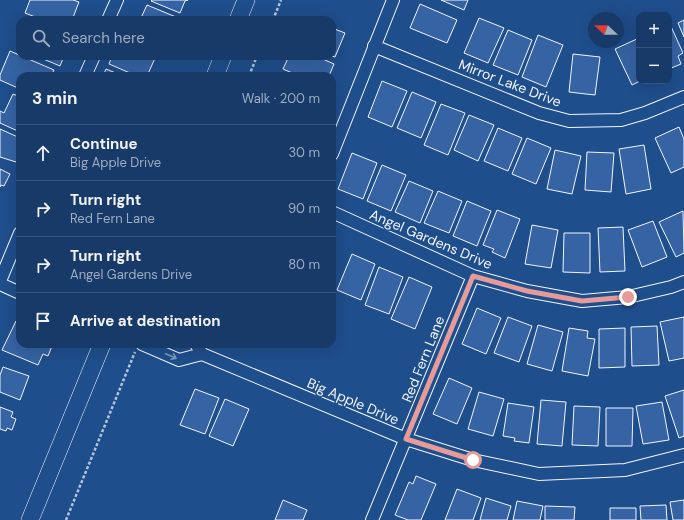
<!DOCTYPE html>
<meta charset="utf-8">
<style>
:root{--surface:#173a69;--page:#244571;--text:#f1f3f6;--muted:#9eadc0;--line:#36547d}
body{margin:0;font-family:"DM Sans",sans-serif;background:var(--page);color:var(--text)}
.controls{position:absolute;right:12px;top:12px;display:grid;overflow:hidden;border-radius:8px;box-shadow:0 4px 16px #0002}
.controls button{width:36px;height:36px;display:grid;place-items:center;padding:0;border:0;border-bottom:1px solid var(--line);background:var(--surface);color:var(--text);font:20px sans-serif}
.compass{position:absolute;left:588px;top:12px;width:36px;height:36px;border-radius:50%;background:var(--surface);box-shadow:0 4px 16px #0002;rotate:292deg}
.stop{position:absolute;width:12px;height:12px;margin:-9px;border:3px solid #e69b98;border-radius:50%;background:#fff}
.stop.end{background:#e69b98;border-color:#fff;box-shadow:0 1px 4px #0008}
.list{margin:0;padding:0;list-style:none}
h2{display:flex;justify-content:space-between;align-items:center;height:52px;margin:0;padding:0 16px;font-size:17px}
h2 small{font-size:13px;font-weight:400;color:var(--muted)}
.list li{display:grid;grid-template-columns:26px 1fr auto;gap:12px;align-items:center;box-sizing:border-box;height:56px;padding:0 16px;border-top:1px solid var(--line)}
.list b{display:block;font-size:15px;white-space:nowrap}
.list p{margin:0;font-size:13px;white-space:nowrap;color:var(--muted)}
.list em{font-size:13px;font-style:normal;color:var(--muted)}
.icon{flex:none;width:22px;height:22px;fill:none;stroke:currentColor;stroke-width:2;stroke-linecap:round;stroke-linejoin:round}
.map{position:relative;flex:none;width:684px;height:520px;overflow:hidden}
.search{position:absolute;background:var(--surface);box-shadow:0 4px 16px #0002;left:16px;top:16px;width:320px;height:44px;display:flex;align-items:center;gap:10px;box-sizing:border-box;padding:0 14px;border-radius:12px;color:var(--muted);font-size:15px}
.panel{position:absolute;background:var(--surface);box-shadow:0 4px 16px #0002;left:16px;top:72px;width:320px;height:276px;border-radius:12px}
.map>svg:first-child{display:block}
</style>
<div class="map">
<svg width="684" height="520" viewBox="0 0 684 520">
<rect width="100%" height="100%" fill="#1f4e8c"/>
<path fill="#3563a3" stroke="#f2f6ff" d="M30 0H73L79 2 72 20H43L25 13Z
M152 0H188L185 1 180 13 151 1Z
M441 0H468L464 10Z
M420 4 457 20 447 43 410 28Z
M147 5 176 17 175 20H140Z
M479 18 504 28 488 63 464 53Z
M684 20V37L678 23Z
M669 22 683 53 678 56 681 64 669 69Z
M332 28 345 33 335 57 332 56Z
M508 30 532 40 518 75 493 65Z
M538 35 563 45 546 87 522 77Z
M639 38 640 81 632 85 615 49Z
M10 51 54 70 51 76H20V89L0 80V75Z
M573 54 600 57 595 95 569 92Z
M36 56H64L60 66Z
M112 56H156L147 76H137L109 64Z
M289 56H316L334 64 329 76H299L283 69Z
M106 69 123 76H103Z
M382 81 407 91 392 127 368 117Z
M412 92 436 102 421 138 397 128Z
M13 94 20 97V132L0 123V111L4 113Z
M441 104 465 113 448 155 424 145Z
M469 115 494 125 478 161 454 150Z
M679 127 684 139V167L671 173 655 138Z
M498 128 522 138 508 171 484 161Z
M0 129 20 138V152L16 162 0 157Z
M527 138 551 148 536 184 512 174Z
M644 145 651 189 626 194 619 149Z
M555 150 581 156 572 194 547 189Z
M587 152 614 153 611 192 585 190Z
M352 153 377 163 363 199 338 189Z
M382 165 406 175 391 211 367 201Z
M0 169 10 174 4 186 1 185 0 187Z
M409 181 433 191 420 223 395 212Z
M438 191 462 201 449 233 424 223Z
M467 201 491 211 477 246 453 236Z
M497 210 520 219 505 258 492 252 494 249 483 245Z
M683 211 684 253 676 257 659 222Z
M653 221 667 257 642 267 628 230Z
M532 225 558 230 551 268 525 264Z
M623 227 625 271 600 272 598 228Z
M564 233H590V273L563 272Z
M352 254 375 264 361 300 337 290Z
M379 267 403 277 389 314 365 305Z
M409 277 432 287 415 329 391 319Z
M477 308 501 318 486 354 462 344Z
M508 317 532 326 519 362 494 353Z
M684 317V358L669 361 660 322Z
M16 321 20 323V344H48L52 346 48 356 43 354 38 365 2 350Z
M538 325 563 332 552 371 527 364Z
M657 326 659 365 632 366 631 327Z
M569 328 588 331 587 338 595 339 588 376 562 371Z
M625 328V367L599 368V329Z
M3 367 29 376 20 400 0 392V375Z
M449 378 472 388 457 424 433 414Z
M195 389 219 398 205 434 180 425Z
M684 390V436L679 438 665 396Z
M479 392 504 399 493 436 468 429Z
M225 399 249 409 233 446 209 436Z
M541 400 566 402 562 446 537 444Z
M662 402 669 440 643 444 636 406Z
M508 403 534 407 529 443 514 441 515 438 503 436Z
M574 406 600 407 598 446 572 445Z
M0 407 13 412 11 417 16 419 12 430 7 428 6 431 0 429Z
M606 408H633L632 446H606Z
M416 476 436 484 421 520H408L395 515 409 482 413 484Z
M457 489 481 498 473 520H445Z
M486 498 511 506 507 520H480Z
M283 500 307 510 303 520H275Z
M684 500V520H673L670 502Z
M517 501 543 506 540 520H513Z
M666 505 667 520H641L640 506Z
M545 506 575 507 574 520H545Z
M610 508H636V520H610Z"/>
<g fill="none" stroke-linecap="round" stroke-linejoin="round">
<g stroke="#f2f6ff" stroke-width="14">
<path id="street" d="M108 20 117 0
M374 46 539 113 569 121 621 120 645 113 684 97
M85 76 94 56
M332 154 393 0
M332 212 473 276 527 291 582 301 628 297 671 287 684 282
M0 281 20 233
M0 284 20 293
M142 344 179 360 202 354
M196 344 202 354 406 439 473 460 539 474 625 470 684 455
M372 520 473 276"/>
</g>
<g stroke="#f2f6ff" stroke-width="18">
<path id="secondary" d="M238 20 246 0
M215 76 223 56
M30 520 102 344"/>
</g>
<path stroke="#b3c4dc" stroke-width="2.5" stroke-dasharray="3 2" stroke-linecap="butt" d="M273 20 281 0
M249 76 257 56
M66 520 135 352"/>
<use href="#street" stroke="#1f4e8c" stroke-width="12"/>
<use href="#secondary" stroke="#1f4e8c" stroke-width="17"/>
</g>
<defs><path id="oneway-shaft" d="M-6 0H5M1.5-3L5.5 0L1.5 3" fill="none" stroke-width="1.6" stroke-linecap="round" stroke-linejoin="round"/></defs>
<use stroke="#7e9ac0" href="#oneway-shaft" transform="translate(171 356) rotate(23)"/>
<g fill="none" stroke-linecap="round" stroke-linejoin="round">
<path stroke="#e69b98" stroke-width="5" d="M473 460 406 439 473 276 527 291 582 301 628 297"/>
</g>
<g text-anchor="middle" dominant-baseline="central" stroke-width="3" stroke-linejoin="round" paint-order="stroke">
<g font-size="14" fill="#f2f6ff" stroke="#1f4e8c">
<text transform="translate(510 83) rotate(21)">Mirror Lake Drive</text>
<text transform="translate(431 239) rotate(23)">Angel Gardens Drive</text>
<text transform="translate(423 359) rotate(-68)">Red Fern Lane</text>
<text transform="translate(353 401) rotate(23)">Big Apple Drive</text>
</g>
</g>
</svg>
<div class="controls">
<button>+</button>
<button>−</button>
</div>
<svg class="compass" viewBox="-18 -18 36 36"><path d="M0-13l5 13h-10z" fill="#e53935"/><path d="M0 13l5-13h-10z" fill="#9eadc0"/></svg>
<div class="stop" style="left:473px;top:460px"></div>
<div class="stop end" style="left:628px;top:297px"></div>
<div class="search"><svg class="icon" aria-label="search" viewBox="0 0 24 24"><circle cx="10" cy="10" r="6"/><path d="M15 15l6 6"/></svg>Search here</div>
<section class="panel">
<h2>3 min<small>Walk · 200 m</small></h2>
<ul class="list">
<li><svg class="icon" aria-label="ahead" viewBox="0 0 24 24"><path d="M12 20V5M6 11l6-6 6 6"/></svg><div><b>Continue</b><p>Big Apple Drive</p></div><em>30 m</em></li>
<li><svg class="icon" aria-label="right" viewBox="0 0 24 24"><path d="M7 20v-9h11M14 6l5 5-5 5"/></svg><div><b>Turn right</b><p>Red Fern Lane</p></div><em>90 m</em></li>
<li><svg class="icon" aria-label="right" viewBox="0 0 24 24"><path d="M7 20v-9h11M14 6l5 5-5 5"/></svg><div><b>Turn right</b><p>Angel Gardens Drive</p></div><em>80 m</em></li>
<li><svg class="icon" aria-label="arrive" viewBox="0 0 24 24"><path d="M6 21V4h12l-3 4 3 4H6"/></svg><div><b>Arrive at destination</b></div></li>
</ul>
</section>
</div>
